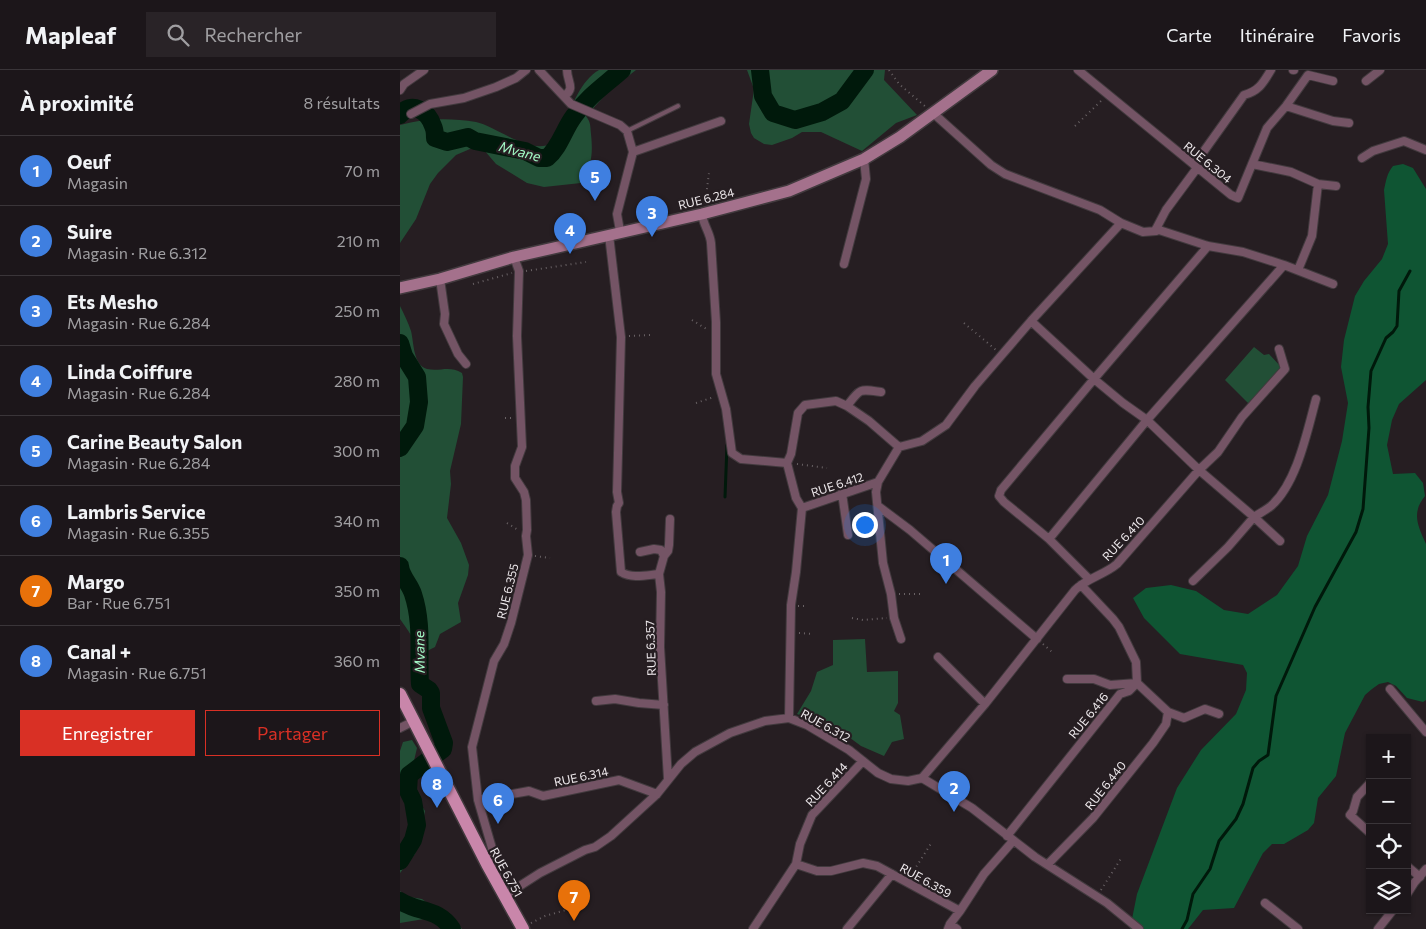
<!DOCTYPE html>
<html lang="fr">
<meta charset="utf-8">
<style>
:root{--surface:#1c161a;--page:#292327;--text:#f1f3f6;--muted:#a09fa2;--line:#3a3539;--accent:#d93025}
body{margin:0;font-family:Commissioner,sans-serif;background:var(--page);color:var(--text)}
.controls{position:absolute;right:15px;bottom:15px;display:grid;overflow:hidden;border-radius:0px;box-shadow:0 1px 4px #0004}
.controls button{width:45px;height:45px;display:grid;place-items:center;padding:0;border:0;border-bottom:1px solid var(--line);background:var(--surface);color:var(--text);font:25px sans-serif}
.you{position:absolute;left:464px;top:454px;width:18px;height:18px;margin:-12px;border:4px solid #fff;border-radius:50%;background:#1a73e8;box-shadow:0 0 0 8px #1a73e833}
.badge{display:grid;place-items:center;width:32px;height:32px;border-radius:50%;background:var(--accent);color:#fff;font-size:16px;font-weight:700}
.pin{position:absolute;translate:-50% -41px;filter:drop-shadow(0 1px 2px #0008)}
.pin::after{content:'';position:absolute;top:26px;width:18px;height:15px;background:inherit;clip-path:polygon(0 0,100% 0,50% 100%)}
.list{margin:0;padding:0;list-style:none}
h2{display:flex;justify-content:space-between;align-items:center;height:65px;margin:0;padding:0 20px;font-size:21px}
h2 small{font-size:16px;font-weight:400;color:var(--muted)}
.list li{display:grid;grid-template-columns:32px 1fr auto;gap:15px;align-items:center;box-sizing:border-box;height:70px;padding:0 20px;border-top:1px solid var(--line)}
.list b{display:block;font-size:19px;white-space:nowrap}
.list p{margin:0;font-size:16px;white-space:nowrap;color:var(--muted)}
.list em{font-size:16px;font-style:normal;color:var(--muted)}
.actions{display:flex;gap:10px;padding:15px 20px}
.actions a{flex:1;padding:11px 0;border:1px solid var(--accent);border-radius:0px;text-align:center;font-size:18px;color:var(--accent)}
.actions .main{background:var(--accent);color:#fff}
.icon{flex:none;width:28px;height:28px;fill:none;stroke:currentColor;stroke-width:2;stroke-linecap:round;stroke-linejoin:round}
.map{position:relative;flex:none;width:1026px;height:859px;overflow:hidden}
header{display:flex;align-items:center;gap:30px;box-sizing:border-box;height:70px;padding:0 25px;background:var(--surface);border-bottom:1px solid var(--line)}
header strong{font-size:24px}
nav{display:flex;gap:28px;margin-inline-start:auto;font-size:18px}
.search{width:350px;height:45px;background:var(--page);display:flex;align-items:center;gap:12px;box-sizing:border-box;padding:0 18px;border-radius:0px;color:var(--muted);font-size:19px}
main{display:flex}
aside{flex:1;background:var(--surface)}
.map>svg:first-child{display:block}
</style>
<header>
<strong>Mapleaf</strong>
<div class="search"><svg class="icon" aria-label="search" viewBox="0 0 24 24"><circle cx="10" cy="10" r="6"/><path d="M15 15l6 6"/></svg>Rechercher</div>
<nav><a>Carte</a><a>Itinéraire</a><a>Favoris</a></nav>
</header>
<main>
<aside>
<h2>À proximité<small>8 résultats</small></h2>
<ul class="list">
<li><span class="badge" style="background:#3f7fe0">1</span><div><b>Oeuf</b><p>Magasin</p></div><em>70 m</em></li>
<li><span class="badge" style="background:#3f7fe0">2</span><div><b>Suire</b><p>Magasin · Rue 6.312</p></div><em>210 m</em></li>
<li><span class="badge" style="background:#3f7fe0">3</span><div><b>Ets Mesho</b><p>Magasin · Rue 6.284</p></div><em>250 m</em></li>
<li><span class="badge" style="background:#3f7fe0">4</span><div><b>Linda Coiffure</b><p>Magasin · Rue 6.284</p></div><em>280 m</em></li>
<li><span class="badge" style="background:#3f7fe0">5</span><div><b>Carine Beauty Salon</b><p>Magasin · Rue 6.284</p></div><em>300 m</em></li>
<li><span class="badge" style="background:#3f7fe0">6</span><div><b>Lambris Service</b><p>Magasin · Rue 6.355</p></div><em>340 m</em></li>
<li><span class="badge" style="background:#e8710a">7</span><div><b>Margo</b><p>Bar · Rue 6.751</p></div><em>350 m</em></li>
<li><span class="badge" style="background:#3f7fe0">8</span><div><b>Canal +</b><p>Magasin · Rue 6.751</p></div><em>360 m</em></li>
</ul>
<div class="actions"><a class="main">Enregistrer</a><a>Partager</a></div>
</aside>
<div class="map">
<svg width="1026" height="859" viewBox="0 0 1026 859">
<rect width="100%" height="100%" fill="#261e22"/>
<path fill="#224f36" d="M199 0H236L208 22 186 46C191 53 190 55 191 64 193 84 192 95 181 113L144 117 127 113 96 94 84 80 77 76 56 85 38 103 30 114 16 149 0 173V55C25 48 51 48 76 52 96 56 131 86 152 73 159 69 161 61 164 54 172 36 181 10 199 0Z
M347 0H485L484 10 517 45 496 53 462 81 421 62H402L392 68 372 75 364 74 354 68 351 63 349 54 354 19Z
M0 236C4 244 8 252 11 261 14 273 13 295 27 299 40 302 49 295 62 303L63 307 61 354 50 401 51 414 47 448 61 473 69 495 68 505 58 533 61 552 40 564 35 577 15 587C17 570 9 562 0 549Z
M854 277 864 285 869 284 881 297 849 334 825 310Z
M465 569 467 602 498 601V633L494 641 500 645 504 669 492 672 484 686 461 676 442 662 397 644 411 621 417 602 433 595V570Z
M12 670 17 678 13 695 15 708 13 719 15 725 25 741 22 755 24 763 18 773 15 784 0 803V779L11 764 15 743 0 715V681L3 672Z
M0 821 4 826 22 829 35 839 48 843 62 859H42L35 849 30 848 0 853Z"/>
<path fill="#0f5533" d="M1003 94 1013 98 1026 119V310L999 334 992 350 987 375 993 404 1015 403 1023 413 1025 426C1011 443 1018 456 1026 474V630L1023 632 1007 628 996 616 988 612 979 614 972 619 965 625 945 663 936 706 918 728 914 753 908 760 884 774H872L863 783 834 838 803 840 788 859H730L737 824 777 718 801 680 836 644 846 620 847 603 843 595 780 584 744 548 733 528 746 518 771 515 796 521 824 540 848 544 877 525 898 496 907 466 928 425 942 371 948 333 941 297 944 270 955 226 964 211 982 189 988 174 984 120C986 111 987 103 993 96Z"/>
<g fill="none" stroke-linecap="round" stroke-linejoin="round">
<path stroke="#00190b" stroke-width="3" d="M325 427 327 375
M782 859 787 850 793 824 810 799 819 771 836 749 843 734 853 698 859 691 868 685 876 626 915 537 956 462 963 439 969 358 968 337 971 301 986 268 993 262 997 256 999 221 1010 201"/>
<path stroke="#00190b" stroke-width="18" d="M360 0 363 26 373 43 395 50 422 42 442 31 465 0
M0 45C11 30 28 41 33 56 35 60 35 65 35 68L47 72 68 67 75 71 125 81 139 88H147C160 77 164 59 174 46 187 27 205 15 222 0
M0 273 4 286 17 307 19 332 15 356 0 378
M0 496C1 507 10 514 13 524 23 554 18 583 20 614L29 620 31 623V638L44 673 43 679 9 705 8 721 13 731 17 755 13 770 0 791
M0 831C19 843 38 838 52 859"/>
<g stroke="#423a3e" stroke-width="6">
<path id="lane" d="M227 61 278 36"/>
</g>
<g stroke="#423a3e" stroke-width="10">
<path id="street" d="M139 0 171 34 220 55 227 61 233 82 217 144 220 161
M678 0 831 125 838 128 867 58 886 36 908 5 933 11
M893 0H894
M966 11 980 0
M0 20 4 14 24 0
M164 26C176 19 167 11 167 0
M886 36 933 51 949 53
M533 43 591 95 605 104 700 140 721 153 743 162 756 161V159L808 176 843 182 884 195
M11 44 30 34 64 28 96 17 116 8 126 0
M233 82 321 51
M962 88 973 81 1004 71 1026 80
M852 94 891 102 918 114 936 116
M794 95 844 25C859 21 863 13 871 0
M302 144C303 155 310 162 311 173L316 252V304L326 339 332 383 341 389 387 393 396 428 402 438
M756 159 766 140 797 98
M209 165 221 267 217 422 219 433 217 436 216 442 221 502C232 509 247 505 259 504
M444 194 466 109 464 89
M898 200 912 166 918 114
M40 209 45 244 44 254 58 284 66 294
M631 251 694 309 723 333 747 350 799 400 854 447C860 443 866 440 871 436 897 413 907 362 916 329
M447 336 469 351 499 377
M387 393 391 384 398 343 405 335 436 331 447 336C461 318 459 319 481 322
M478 412 476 422 483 493 491 524 494 548 501 569
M442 423 448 465
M478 436 510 460 637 569
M649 469 747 350 884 195 933 214
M240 482 254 479 261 480 264 486
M689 509 649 469 604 432 599 426 601 420 694 309 808 176
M793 511 828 477 854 447 880 471
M538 587 585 634
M667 609H694L710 615 737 613 768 642 784 648 805 639 819 644
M990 619 1026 662
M196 631 215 629 239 633 264 635
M389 648 391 535 396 502 402 438 478 412 499 377 522 371 546 355 575 316 631 251 721 153
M0 658 14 651
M522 708 585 634 675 520C687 508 704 505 717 494L799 400 818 382 842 347 885 299 879 279
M268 709 260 577 261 522 259 504 264 486 268 481 269 475 270 449
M970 713 957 727 953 741 950 745 970 763
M78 730 129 721 143 726 219 710 257 724
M607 766 720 624 729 621 737 613 736 592 719 557 713 549 681 515
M87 794 94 785 78 730 72 677 94 591 104 574 111 553 128 485 126 466 127 460 126 430 124 422 115 408V396L122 377 117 266 119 201 114 187
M396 794 417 801H431L463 793 477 796 560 841 584 804 613 771
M648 794 693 748 753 673 766 654 768 642
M1007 796 1020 807
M1007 824 1014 813 1026 799
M104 826 140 803 185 780 195 777 211 766 257 724 281 694 295 682 330 663 365 651 389 648 407 655 449 680 478 703 491 709 508 711 522 708 572 738 635 787 707 833 739 859
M865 833 898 859
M550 854 560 841
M353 859 396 794 400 774 412 745 463 691
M447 859 492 804
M548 859 550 854 557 859
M978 859 993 840"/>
</g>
<g stroke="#423a3e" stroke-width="14">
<path id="secondary" d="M0 218 40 209 114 187 302 144 389 121 464 89 500 67 592 0"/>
</g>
<g stroke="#423a3e" stroke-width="15">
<path id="primary" d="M0 624 87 794 123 859"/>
</g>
<path stroke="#686164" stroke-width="2" stroke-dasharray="1 4" stroke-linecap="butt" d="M489 0 499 14 526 37
M675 56 702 30
M305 134 309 103
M126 201 186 192
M73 214 112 203
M292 250 308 260
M564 253 596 280
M229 266 251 265
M296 333 314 327
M105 348H114
M397 394 427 398
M107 453 118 460
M135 486 150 488
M499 524H520
M398 536H408
M452 548 463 550 487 548
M399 563 413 564
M643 574 652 582
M511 805 532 772
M701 820 722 787
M131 853 145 846 173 838"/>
<use href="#lane" stroke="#745465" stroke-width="4"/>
<use href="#street" stroke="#745465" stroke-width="8"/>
<use href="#secondary" stroke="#a4718c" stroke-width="11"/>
<use href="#primary" stroke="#c986aa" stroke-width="12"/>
</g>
<g text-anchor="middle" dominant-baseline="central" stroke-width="4.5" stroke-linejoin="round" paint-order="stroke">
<g font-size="12" fill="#eee9ec" stroke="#261e22">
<text transform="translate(808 92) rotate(39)">RUE 6.304</text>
<text transform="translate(306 128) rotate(-14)">RUE 6.284</text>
<text transform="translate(437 414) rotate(-18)">RUE 6.412</text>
<text transform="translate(723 468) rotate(-47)">RUE 6.410</text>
<text transform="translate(107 521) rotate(-76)">RUE 6.355</text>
<text transform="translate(250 578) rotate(-92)">RUE 6.357</text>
<text transform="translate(688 645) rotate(-51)">RUE 6.416</text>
<text transform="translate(426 655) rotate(29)">RUE 6.312</text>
<text transform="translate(181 706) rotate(-12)">RUE 6.314</text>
<text transform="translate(426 714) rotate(-47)">RUE 6.414</text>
<text transform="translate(705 715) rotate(-52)">RUE 6.440</text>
<text transform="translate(107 802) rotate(61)">RUE 6.751</text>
<text transform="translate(526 810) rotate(29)">RUE 6.359</text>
</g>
<g font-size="14" font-style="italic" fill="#a3fac6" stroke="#261e22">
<text transform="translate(120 81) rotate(15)">Mvane</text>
<text transform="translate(19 582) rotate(-91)">Mvane</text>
</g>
</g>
</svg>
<div class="controls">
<button>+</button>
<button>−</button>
<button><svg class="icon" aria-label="locate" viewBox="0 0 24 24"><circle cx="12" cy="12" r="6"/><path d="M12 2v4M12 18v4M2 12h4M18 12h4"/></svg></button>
<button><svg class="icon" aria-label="layers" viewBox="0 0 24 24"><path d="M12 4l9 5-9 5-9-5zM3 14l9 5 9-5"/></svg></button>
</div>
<div class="you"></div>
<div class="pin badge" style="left:546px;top:514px;background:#3f7fe0">1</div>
<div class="pin badge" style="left:554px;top:742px;background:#3f7fe0">2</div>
<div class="pin badge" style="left:252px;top:167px;background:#3f7fe0">3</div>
<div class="pin badge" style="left:170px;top:184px;background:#3f7fe0">4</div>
<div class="pin badge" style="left:195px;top:131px;background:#3f7fe0">5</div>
<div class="pin badge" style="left:98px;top:754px;background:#3f7fe0">6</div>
<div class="pin badge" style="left:174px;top:851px;background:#e8710a">7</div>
<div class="pin badge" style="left:37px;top:738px;background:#3f7fe0">8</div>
</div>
</main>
